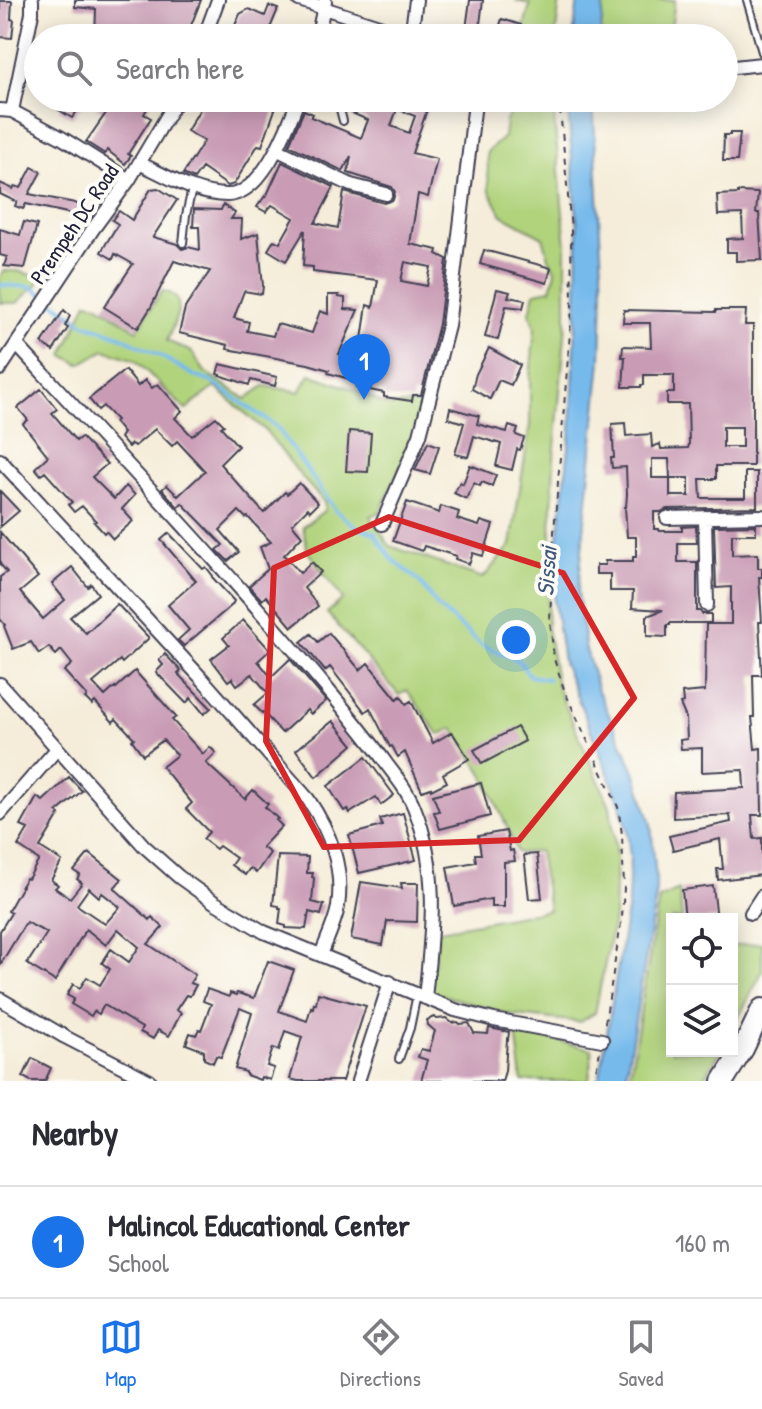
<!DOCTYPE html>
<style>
:root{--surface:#fff;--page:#f2f2f3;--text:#2b2b33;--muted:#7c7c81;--line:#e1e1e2;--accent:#1a73e8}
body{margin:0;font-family:"Patrick Hand",sans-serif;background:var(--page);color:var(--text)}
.controls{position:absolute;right:24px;bottom:24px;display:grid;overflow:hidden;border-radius:0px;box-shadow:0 4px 20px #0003}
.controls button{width:72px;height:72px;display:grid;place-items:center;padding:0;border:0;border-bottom:2px solid var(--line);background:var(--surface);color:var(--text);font:40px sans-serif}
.you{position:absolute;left:516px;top:640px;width:28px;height:28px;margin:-20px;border:6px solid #fff;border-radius:50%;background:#1a73e8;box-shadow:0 0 0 12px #1a73e833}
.badge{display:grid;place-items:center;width:52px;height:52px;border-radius:50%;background:var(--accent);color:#fff;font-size:26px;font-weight:700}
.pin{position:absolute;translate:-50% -66px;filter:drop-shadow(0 2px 4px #0008)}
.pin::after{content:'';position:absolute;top:42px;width:28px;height:24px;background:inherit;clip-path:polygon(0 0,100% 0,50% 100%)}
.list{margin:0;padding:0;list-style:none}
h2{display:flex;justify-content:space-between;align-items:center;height:104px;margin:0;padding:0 32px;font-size:34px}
h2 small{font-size:26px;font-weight:400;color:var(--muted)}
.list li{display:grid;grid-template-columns:52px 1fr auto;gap:24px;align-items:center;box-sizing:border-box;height:112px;padding:0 32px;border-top:2px solid var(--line)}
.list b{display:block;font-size:30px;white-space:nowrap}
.list p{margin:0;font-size:26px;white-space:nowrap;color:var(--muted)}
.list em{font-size:26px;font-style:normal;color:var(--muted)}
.icon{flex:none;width:44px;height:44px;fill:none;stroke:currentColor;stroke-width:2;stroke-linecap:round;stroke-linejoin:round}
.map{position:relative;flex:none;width:762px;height:1081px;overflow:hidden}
.search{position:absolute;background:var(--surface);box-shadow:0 4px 20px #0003;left:24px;right:24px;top:24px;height:88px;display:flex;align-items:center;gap:20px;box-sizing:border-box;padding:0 28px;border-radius:44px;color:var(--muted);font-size:30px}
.sheet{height:216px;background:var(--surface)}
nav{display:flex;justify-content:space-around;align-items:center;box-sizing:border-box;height:112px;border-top:2px solid var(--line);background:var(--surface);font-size:22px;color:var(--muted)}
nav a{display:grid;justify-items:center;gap:4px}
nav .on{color:var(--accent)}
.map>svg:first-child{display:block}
</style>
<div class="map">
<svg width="762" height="1081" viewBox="0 0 762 1081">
<rect width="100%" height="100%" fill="#fdfcf7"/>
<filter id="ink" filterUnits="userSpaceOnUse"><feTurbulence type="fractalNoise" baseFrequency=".0125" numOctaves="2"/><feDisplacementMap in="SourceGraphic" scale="16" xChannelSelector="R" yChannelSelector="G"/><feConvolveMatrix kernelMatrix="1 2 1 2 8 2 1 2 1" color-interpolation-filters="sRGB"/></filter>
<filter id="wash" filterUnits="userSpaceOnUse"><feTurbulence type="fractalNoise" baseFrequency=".006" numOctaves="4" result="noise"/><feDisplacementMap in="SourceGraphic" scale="32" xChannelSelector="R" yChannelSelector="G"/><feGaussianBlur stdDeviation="1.8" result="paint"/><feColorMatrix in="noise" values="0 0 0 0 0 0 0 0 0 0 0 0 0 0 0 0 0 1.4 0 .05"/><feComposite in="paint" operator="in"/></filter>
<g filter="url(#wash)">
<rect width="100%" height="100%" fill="#f5edd9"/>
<path fill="#b0d37b" stroke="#697a5b" stroke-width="2" d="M515 0H560L555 38H521L530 5Z
M604 0H675L671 29 659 38H600Z
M530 98H549L553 107 566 246V323L554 459 547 628 557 687 610 806 616 854 614 918 595 1013 580 1022 507 1014 429 991 439 930 549 910 539 851 517 853 508 829 482 772 453 728 439 735 407 690 399 695 327 613 343 599 308 552 303 527 325 510 324 502 305 481 266 431 215 387 186 410 135 360 105 350 80 364 63 355 87 302 97 304 137 330 162 291C191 296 174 322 167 341L192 352 205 372 246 399 264 386 300 392 310 374 358 391 387 406 425 403 417 430 380 512 370 516 390 546 483 578 511 545 530 425V377L535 328 530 313 535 292 551 289 556 272 549 258 543 237 502 215 489 190 487 152 504 137 506 121 514 104Z
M3 271H17L36 276 39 281 35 288 31 290 17 303H0V277Z
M679 890 682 919H672V1051H721L702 1081H629L659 899Z
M762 943V972L732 1030V946Z
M516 1031 592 1049 589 1081H522Z"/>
<path fill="#76baec" stroke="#4c6e94" stroke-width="2" d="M578 0H604L600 38H573Z
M567 98H593L603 290 601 361 578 591 585 646 598 691 635 771 651 824 656 878V896L625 1081H599L628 905 630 857 627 830 618 798 563 662 554 600 556 557 571 431 577 303 578 230Z"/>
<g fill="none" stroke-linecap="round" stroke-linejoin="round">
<path stroke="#76baec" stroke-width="4" d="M0 285 32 287 83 323 120 336 157 354 195 376 212 382 277 427 336 511 355 526 374 533 392 559 419 581 438 607 483 646 518 660 530 676 548 679"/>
</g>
<g id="blocks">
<path fill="#c99bb5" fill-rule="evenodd" d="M75 0H201L186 38H154L133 28V36H125V38H95L96 9 75 7Z
M470 0H483L479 32 466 29Z
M0 1H12L11 19 14 20 12 38 0 37Z
M269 6 278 9 266 38H236L238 35 232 32 240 14 249 9 265 16Z
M502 19 521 25 517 38H496Z
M48 98H87L72 118 59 110 62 106Z
M102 98H153L144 114 151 118 128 154 131 156 125 164 107 150 105 154 86 142 106 113 96 107Z
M200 98H279L262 146 258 145 234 184 228 186 202 168 194 179 183 174 204 141 187 131 200 109 195 106Z
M353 98H438L434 109 428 107 412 153 437 159 428 197 418 194 410 244 438 250 437 254 447 259 439 324 421 395H413L412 401 384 397V393L356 387 357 381 328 373 329 370 308 364 227 349 228 345 179 333 185 308 210 271 174 261 151 307 138 328 104 307 133 264 115 254 113 259 101 252 118 224 112 220 119 211 132 220 151 189 158 188 177 200 153 237 177 244 182 249 188 247 200 250 199 227H193L194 209 221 210 223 205 235 213 231 219H242L241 239 258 233 263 286 262 294 244 291 234 318 249 322 247 331 273 336 277 324 312 333 320 311 328 314V295H339L338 297 345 298V309L358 310 339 354 359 360 367 305 373 307 378 280 313 272V267L303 266 305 230 286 261 268 250 274 240 280 243 294 218 272 205 266 212 257 207 265 196 266 197 282 162 334 187 315 223 338 228 344 192 384 203 393 200 395 192 392 187 348 173 351 156 343 171 289 145 304 110 313 114 311 117 361 138 368 120 347 111ZM397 109 415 116 409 133 391 126ZM405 262 431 267 427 286 401 281Z
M730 133H740L737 161H723L724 135H730Z
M32 167 41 172 29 194 75 203 93 213 90 218 26 204 23 209 15 206 17 202 0 194V183L13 189 15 186 21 188Z
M738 192 758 193 756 213H759L762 260 736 261V252H727V239L743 238 742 214 718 215 717 195 738 194Z
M24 222 37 225 25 268 4 266 7 257 0 255V229L20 235Z
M484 250 551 268 547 283 480 264Z
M497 289 510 292 508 297 525 300 523 308 506 306 498 340 485 337Z
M64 310 70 316 65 326 68 328 53 351 42 343Z
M624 310 714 312H716V310H746L745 325H753V466H716V479H700L701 498H745V472H757V507L667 509 661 512H654V529H659V531H682V527L696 526 697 543H678V562H697V611H700L702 614H711V623H670V625H667V637L647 636V616L663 610 632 608 633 591H610V574H596V565H605V561H633V557H636V537H627L625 507H626L627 494 626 467 612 468 611 458H614L612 424 625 423 626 436 651 434 652 447 660 444 661 449 688 448 689 445 688 404H667V393H674V375H644V385H641V387H623L625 357H622L623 346 651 347 650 323H623ZM723 427H742V447H723ZM652 459H669L670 478H652ZM670 478H689V496H670Z
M489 348 520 365 511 385 499 380 490 399 472 389 476 374Z
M220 364 277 377 275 386 251 380 249 385 217 374Z
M125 370 138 386 145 380 152 388 158 384 182 411 175 418 192 436 216 417 224 425 221 427 238 446 220 464 264 513 285 492 287 494 299 483 318 503 310 511 308 508 292 524 302 536 284 555 300 573 312 562 321 572 304 588 318 606 292 627 266 596 262 600 249 586 268 569 260 547 271 542 248 517 246 518 239 511 220 530 239 552 228 561 217 550 223 545 182 503 178 507 162 489 167 485 178 496 205 471 177 441 172 446 155 429 135 446 131 444 128 447 120 438 123 433 114 422 116 420 103 406 98 410 89 399Z
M41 389 57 409 52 413 76 441 81 437 107 464 92 477 114 499 126 486 135 495 122 509 133 521 113 539 106 531 104 533 94 522 96 521 82 506 74 512 68 505 72 502 45 472 41 475 35 468 48 456 23 424 28 420 18 408Z
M450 408 479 416 477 424 507 432 509 426 518 429 516 435 524 438 520 450 517 449 512 470 496 466 501 444 474 436 468 457 455 454 464 423 448 418Z
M349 431 371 433 368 472 346 471Z
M428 442 439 446 430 474 415 470Z
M470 465 496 475 492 486 482 482 480 486 474 483 466 499 454 493 460 482 463 484Z
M0 491 19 511 0 527Z
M407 502 439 513 441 506 459 512 457 519 479 526 481 521 493 525 483 556 473 553 469 564 455 559 456 556 424 546 422 551 393 541Z
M756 525V534H732V555L758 554V568H762V577H759L762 622H759L762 675H753L754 717H752L755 749 761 748 762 815H752L754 839 762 838V875L718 880 717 869H723L720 839 673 850 669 836 731 822 730 815 673 818 674 792 744 788 743 770 702 772V748L681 749 680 740 687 739 686 718 680 704 683 703 682 693 705 691 706 624H731V587L716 588 714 526Z
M0 532 38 577 20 592 43 619 65 600 52 584 72 567 88 587 91 584 98 594 70 617 86 633 117 604 149 638 122 663 120 660 93 683 105 696 115 687 116 688 135 671 176 717 172 720 203 754 210 747 216 753 206 763 245 799 253 790 268 804 265 807 278 819 276 820 282 826 262 847 270 853 256 873 250 868 245 875 231 865 236 858 219 846 216 849 203 839 209 832 186 809 192 803 162 767 177 755 163 740 143 755 132 740 134 738 116 719 113 722 95 702 92 705 85 698 87 696 64 671 72 664 61 650 56 655 49 647 39 654 31 642 13 649 4 626 5 625 0 619V577L7 572 0 564Z
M169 533 203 569 206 567 213 576 212 577 234 601 232 605 184 646 178 640 189 630 168 605 196 581 161 540Z
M243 620 270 650 258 661 271 677 290 659 326 701 311 714 307 710 282 733 263 712 262 713 254 705 268 693 252 674 237 685 232 678 228 681 211 659 229 645 223 638Z
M329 633 360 670 368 663 397 699 401 696 406 704 411 701 433 743 452 732 469 759 443 774 447 782 431 790V788L422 791 405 752 398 757 392 746 390 747 370 708 365 712 330 667 325 671 301 642 311 634 318 642Z
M165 654 181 671 178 674 211 708 204 714 191 698 186 703 156 672 163 665 159 660Z
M333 721 353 745 316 777 296 750Z
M517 727 525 741 482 764 474 750Z
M366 757 394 795 381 805 376 797 350 813 348 809 344 811 328 786Z
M69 777 82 791 57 812 60 814 40 847 62 861 51 880 58 885 55 888 70 898 82 883 77 879 80 875 74 871 89 853 122 879 114 888 150 920 152 917 163 927 148 944 195 975 190 983 196 985 190 996 186 995 176 1010 181 1013 169 1036 158 1030 153 1039 140 1032 142 1028 104 1005 99 1014 94 1011 91 1016 71 1004 74 999 67 995 73 984 80 988 87 977 100 985 110 969 102 963 111 949 129 962 139 947 118 929 106 945 86 929 55 981 27 964 47 933 26 922 0 965V931L11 913 8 911 22 886H21L26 878 28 879 39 860 18 846 28 829 21 826 37 797 43 801ZM89 888 99 897 102 893 120 907 105 924 77 905Z
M481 783 490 816 440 829 434 812 439 811 433 795Z
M403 813 416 860 359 873 349 835 382 826 380 819Z
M506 831 510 851 513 850 515 861 504 862V907H491V899L454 906 447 867 476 862 475 854H481L478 836Z
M537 854 542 898 529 899 524 855Z
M278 856 308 857 307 873H313L312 877 314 878 312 902 324 905 321 915 309 912 306 929 286 928V926L279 924 281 908H279V906L273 905Z
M361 882 402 888 401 883H418L417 922 387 921 383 945 351 939Z
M713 886 717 919H685L682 890Z
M268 961 294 970 279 1011 307 1021 311 1007 313 1008 314 1003 316 1004 318 993 366 1006 342 1081H298L290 1079 302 1037 285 1031 279 1050 273 1048 267 1066 274 1068 270 1080 261 1077 260 1080 246 1075V1072L235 1069 252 1013 240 1008 221 1057 216 1056 213 1063 204 1059V1051L186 1044 190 1033 196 1035 199 1029 201 1030 211 1004 203 1001 207 989 229 997 230 993 236 995 237 993 254 998Z
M434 1017 437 1019 446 1018 452 1023 458 1022 460 1024 469 1023 474 1033 488 1034 489 1028 509 1032 508 1040 507 1039 505 1071 502 1081H421L427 1060 418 1057 421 1049 429 1051 435 1031 428 1025 427 1020Z
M32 1058 51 1068 45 1081H31L23 1077Z"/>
</g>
</g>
<g filter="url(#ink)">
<use href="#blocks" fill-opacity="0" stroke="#424053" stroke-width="2"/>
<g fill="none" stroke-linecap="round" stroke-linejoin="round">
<g stroke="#424053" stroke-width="10">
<path id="service" d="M747 0 762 52
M337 98 343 121
M183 243 186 215 192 189
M399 1059 410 1028 417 994"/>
</g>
<g stroke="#424053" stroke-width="16">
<path id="minor" d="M299 0 416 38
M411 36 416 0
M204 38 218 0
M317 38 325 2
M724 66 734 67 762 64
M0 110 12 111 62 138 129 180
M12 111 32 13V0
M278 150 351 185 386 194
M139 163C167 176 196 195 227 195 263 195 288 126 299 98
M17 345C117 453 217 560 313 672 339 703 365 733 388 766 398 779 408 792 414 807 440 871 432 931 425 998
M0 369 93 229 129 180 178 98
M0 460 204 681 308 799C330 832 344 867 338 907 335 923 327 939 321 955
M705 517 707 605
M667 518 762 516
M382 524 420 435 448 326 474 111 477 98
M0 684 144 846 179 877 214 902 264 932 455 1010 494 1020 602 1040
M0 814 56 750
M751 913 762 896
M0 999 65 1037 150 1081
M358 1081 390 982"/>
</g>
<g stroke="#424053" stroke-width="24">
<path id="trunk" d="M723 1081 743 1049 762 1009"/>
</g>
<path stroke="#424053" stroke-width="2" stroke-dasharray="6 6" stroke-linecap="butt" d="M559 98 571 229 572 307 554 532 550 620 554 659 565 692 618 807 622 834 624 888 622 917 604 1029
M594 1081 600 1051"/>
<use href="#service" stroke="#fff" stroke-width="6"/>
<use href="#minor" stroke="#fff" stroke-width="12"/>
<use href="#trunk" stroke="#fff" stroke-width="20"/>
</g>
</g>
<path fill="none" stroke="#d62828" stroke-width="6" stroke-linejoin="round" d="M389 517 563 573 634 698 519 840 324 847 266 741 274 568Z"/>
<g text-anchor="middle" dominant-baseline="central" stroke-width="8" stroke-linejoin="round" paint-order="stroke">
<g font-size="22" fill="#22223b" stroke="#fdfcf7">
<text transform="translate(74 224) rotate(-56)">Prempeh DC Road</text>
</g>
<g font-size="24" font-style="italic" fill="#3f5779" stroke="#fdfcf7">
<text transform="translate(546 571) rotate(-86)">Sissai</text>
</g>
</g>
</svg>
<div class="controls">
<button><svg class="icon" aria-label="locate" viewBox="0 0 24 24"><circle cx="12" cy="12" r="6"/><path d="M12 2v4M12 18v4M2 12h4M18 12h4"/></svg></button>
<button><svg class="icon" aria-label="layers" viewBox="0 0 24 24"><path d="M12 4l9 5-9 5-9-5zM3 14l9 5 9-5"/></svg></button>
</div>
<div class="you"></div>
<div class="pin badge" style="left:364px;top:400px">1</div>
<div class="search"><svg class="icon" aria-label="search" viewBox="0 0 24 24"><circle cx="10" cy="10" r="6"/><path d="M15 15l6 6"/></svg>Search here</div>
</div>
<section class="sheet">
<h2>Nearby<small></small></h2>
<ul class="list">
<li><span class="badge">1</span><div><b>Malincol Educational Center</b><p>School</p></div><em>160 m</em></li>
</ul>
</section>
<nav>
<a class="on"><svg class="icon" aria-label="map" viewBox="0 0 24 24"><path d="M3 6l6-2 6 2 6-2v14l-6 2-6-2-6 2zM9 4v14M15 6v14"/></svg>Map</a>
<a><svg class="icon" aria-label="directions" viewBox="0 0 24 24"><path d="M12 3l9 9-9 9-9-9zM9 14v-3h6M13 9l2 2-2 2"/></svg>Directions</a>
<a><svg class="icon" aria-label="saved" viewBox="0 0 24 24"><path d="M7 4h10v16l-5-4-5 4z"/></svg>Saved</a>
</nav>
